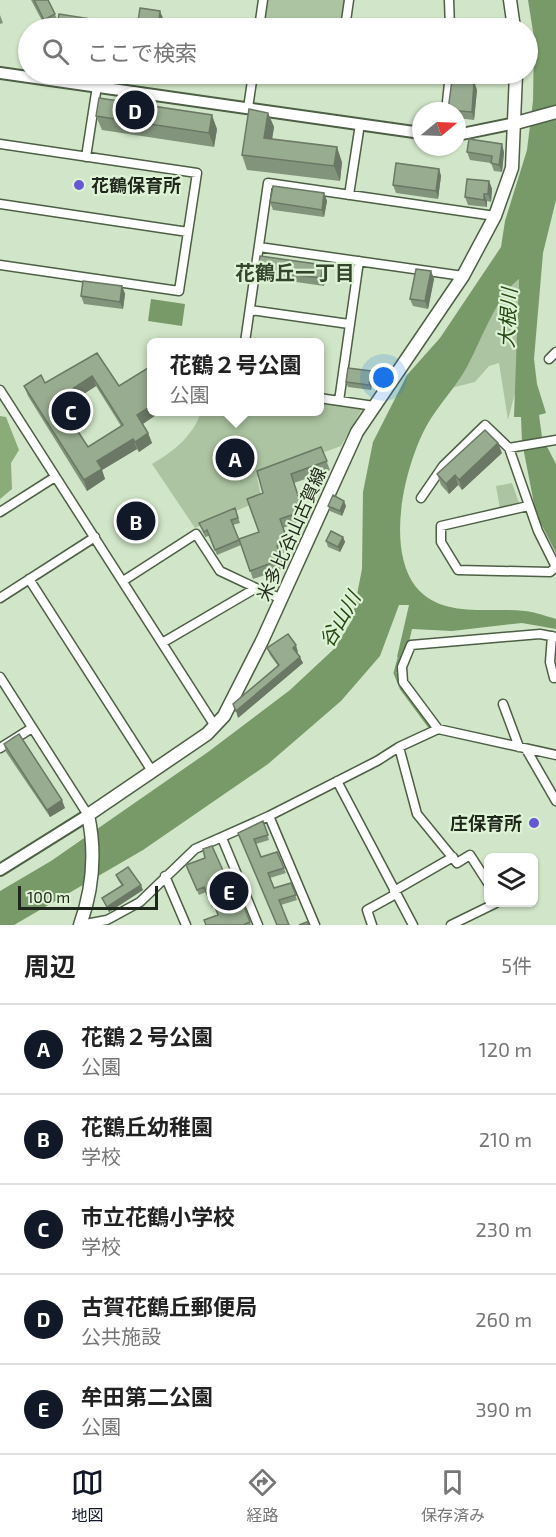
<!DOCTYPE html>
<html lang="ja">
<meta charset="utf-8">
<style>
:root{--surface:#fff;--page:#f6f6f6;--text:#222;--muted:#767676;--line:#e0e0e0;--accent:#111827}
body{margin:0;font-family:"Exo 2","Noto Sans JP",sans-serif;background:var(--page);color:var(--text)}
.controls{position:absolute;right:18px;bottom:18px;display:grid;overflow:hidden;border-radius:9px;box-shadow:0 2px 4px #0004}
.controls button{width:54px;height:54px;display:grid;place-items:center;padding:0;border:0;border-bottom:2px solid var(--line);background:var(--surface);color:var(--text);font:30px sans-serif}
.compass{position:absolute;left:412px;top:102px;width:54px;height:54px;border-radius:50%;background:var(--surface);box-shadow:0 2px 4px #0004;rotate:71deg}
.scale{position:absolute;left:18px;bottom:15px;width:140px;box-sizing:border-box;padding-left:6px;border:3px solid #1f261b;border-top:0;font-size:16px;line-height:21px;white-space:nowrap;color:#1f261b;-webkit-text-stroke:4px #def3d5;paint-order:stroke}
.you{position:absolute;left:384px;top:378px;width:21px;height:21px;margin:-15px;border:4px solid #fff;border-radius:50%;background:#1a73e8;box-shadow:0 0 0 9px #1a73e833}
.badge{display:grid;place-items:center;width:39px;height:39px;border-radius:50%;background:var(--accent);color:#fff;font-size:20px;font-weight:700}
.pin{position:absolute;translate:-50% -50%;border:3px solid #fff;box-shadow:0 2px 6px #0006}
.popup{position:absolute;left:147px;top:338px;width:177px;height:78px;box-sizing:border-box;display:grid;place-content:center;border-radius:9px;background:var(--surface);filter:drop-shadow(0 2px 4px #0005);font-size:20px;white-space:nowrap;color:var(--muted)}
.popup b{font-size:22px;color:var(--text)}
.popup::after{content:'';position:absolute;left:50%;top:100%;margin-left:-12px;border:12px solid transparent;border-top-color:var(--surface)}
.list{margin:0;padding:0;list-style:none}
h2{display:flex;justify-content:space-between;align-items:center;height:78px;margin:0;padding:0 24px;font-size:26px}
h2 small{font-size:20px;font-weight:400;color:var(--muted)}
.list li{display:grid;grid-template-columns:39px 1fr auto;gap:18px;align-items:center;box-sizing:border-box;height:90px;padding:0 24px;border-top:2px solid var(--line)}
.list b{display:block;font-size:22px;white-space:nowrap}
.list p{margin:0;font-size:20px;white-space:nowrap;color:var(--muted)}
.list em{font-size:20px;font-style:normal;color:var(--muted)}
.icon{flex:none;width:33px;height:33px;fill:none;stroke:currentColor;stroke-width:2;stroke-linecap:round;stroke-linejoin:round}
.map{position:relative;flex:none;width:556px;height:925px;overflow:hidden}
.search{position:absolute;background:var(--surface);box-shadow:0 2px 4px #0004;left:18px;right:18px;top:18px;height:66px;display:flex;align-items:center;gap:15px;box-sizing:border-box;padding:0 21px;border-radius:33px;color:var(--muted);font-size:22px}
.sheet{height:528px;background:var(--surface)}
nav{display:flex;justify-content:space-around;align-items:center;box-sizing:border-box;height:84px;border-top:2px solid var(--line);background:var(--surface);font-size:16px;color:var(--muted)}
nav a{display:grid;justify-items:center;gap:3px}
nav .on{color:var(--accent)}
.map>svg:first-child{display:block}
</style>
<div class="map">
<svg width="556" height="925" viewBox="0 0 556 925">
<rect width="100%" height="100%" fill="#d1e6c8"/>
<path fill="#acc4a1" d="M268 0H345L341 28H267L264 23Z
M519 279 516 389 508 420 499 363 489 366 475 382 451 388C473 359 494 298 519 279Z
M319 403 362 409 341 446 257 477 262 500 195 528 152 464C174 451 193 436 201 412H319Z
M512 483 519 503 516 507 500 509 496 486Z"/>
<path fill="#89ac79" d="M0 416 6 417 19 450 11 463 12 489 0 499Z"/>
<path fill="#789a68" d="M528 0H556V200L543 253 534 359 537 384 546 413 539 415 542 437 556 464V553L536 514 522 442 521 417H514L519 279C497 296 481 340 468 365 457 386 439 404 427 425 405 465 385 547 416 587 442 619 490 607 525 611 535 612 546 616 556 619V629L522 623 452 631 412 629 405 659 397 657 409 605H399L380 656 341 701 268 764 143 850 14 925H0V891L51 861 208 752 290 690 335 648 352 620 362 569 363 492 373 442 407 375 440 338 501 247 505 221 527 150 533 101 534 38Z
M151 299 185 304 182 326 148 321Z"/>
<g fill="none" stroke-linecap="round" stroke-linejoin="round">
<path stroke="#789a68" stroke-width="3" d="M400 655 395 673 401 688 429 726"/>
<g stroke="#4d5f45" stroke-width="11">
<path id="minor" d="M449 0 450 28
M259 28 263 0
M345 28 349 0
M248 108 253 74
M446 111 450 74
M0 144 197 173 179 291 0 265
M86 157 97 86
M349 195 360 124
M0 204 188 232
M259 247 463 276
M250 310 349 324
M245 342 268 183 495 216
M549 359 556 352
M0 390 215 726
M319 398 374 406
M339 401 359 261
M509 448 556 440
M421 498 443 466 485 425 509 448 538 531 556 567
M528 506 441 526V542L458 570 550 572 556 567
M0 512 55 477
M29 579 152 771
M123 581 196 534 220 571 256 588
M0 598 95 537
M552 636 550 662 554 678
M162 643 256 588 282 599
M0 677 88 815
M503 704 519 747
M438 729 403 682 402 667 411 645 540 634 556 637
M399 747 417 814 457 863 470 855 488 883
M0 748 32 728
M526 749 556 801
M337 781 413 925
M269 816 315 925
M222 838 258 925
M165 876 186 925
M394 891 453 857
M80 925 107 920 140 902 195 849 269 816 377 761 399 747 438 729 556 755
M372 925 367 910 396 894
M451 925 496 903"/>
</g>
<g stroke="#4d5f45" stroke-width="14">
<path id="tertiary" d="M0 73 421 133
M457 135 516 123
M0 870 88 815"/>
</g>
<g stroke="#4d5f45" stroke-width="15">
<path id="secondary" d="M510 0 514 28
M516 123 556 112
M80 925C93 889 96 852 88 815L207 734 224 716 262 641 357 432 463 276 495 216 512 168 516 74"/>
</g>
<use href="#minor" stroke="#fff" stroke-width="8"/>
<use href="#tertiary" stroke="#fff" stroke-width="10"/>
<use href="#secondary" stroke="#fff" stroke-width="12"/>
</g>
<path fill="#83947c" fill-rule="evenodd" d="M31 0H48L58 21 106 28H46Z
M0 15 3 23 0 24Z
M474 82 477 90 474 120 457 118V111H449L448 110Z
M268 113 274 127 272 139 342 162 340 181 247 170 242 155Z
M96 116 217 129 214 147 102 130Z
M467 152H504L502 172 494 171 491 163 470 160Z
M439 169 441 176 438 199 396 193 393 185Z
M489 181 492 189 491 202 487 201V207L468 205 465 197Z
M324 193 327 201 324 217 273 210 270 202Z
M258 270 326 273 324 286 261 277Z
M431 271 434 279 428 309 413 306 410 299Z
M122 286 125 294 123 309 84 304 81 296Z
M97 353 119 386 162 411 143 424 148 433 152 443 139 452 137 449 102 470 105 479 87 491 28 396 24 386 45 383ZM96 386 121 426 88 447 63 407Z
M373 376 371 390 348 387 346 382Z
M321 447 330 470 294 483 306 519 283 528 291 550 280 554 285 568 253 579 239 539 259 532 263 493Z
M502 453 462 490 458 485 449 494 441 485 437 474Z
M328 506H346L342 516 330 511Z
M235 508 240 523 233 525 241 545 217 555 209 536 205 537 199 523Z
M343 537 345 542 340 552 328 547 326 541Z
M267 648 298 652 297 653 303 663 238 718 278 666 270 655Z
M4 744 65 808 50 817 6 752Z
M263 821 269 840 256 844 261 857 277 852 286 873 270 878 274 888 291 883 297 900 281 905 238 833Z
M188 871 226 877 228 882 214 888 220 902 225 908 243 904 251 925H206L218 915 215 906 212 907 206 892 199 895Z
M116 875 143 890 109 912 102 898 122 886 118 880Z"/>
<path fill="#6a7865" d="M160 11 166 25 165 28H158Z
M104 21 106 28H102Z
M474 82 477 90 474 120 472 112Z
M268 113 274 127 270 152 264 138Z
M212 115 217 129 214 147 209 133Z
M502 144 504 152 502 172 499 165Z
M337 147 342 162 340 181 334 166Z
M439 169 441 176 438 199 436 191Z
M489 181 492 189 491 202 488 194Z
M324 193 327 201 324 217 322 210Z
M484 194 487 201V207L484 200Z
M323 265 326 273 324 286 321 278Z
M431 271 434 279 428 309 425 301Z
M122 286 125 294 123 309 120 302Z
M371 371 373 376 371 390 369 385Z
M92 376 96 386 61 409 57 399Z
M151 406V411H162L141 425 137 415Z
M148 433 152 443 139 452 135 442Z
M133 439 137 449 102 470 105 479 87 491 84 480 97 461Z
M498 443 502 453 462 490 459 480Z
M455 475 458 485 449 494 446 484Z
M344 501 346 506 342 516 340 511Z
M343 537 345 542 340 552 338 547Z
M296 645 298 652 295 654 293 648Z
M300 657 303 663 238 718 236 711Z
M62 800 65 808 50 817 47 810Z
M141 885 143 890 109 912 107 907Z"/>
<path fill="#98ac90" stroke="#6a7865" stroke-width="1.5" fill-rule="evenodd" d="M34 0H48L55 14 44 20Z
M140 8 160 11 158 28H137Z
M59 14 104 21 102 28H57Z
M452 80 474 82 472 112 448 110Z
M99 98 212 115 209 133 96 116Z
M249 109 268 113 264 138 337 147 334 166 242 155Z
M469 139 502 144 499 165 491 163 492 156 467 152Z
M396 163 439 169 436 191 393 185Z
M467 179 489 181 488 194H484V200L465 197Z
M273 186 324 193 322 210 270 202Z
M260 256 323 265 321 278 258 270Z
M416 269 431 271 425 301 410 299Z
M83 281 122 286 120 302 81 296Z
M97 353 119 386 151 366V406L137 415 148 433 135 442 133 439 97 461 102 469 84 480 24 386 41 375 45 383ZM92 376 123 425 88 447 57 399Z
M348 368 371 371 369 385 346 382Z
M485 430 498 443 459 480 455 475 446 484 437 474Z
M321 447 327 461 291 474 303 511 280 519 288 542 277 546 282 559 250 571 239 539 259 532 247 499 263 493 257 471Z
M333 495 344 501 340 511 328 506Z
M235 508 238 518 231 520 239 540 215 550 207 530 204 532 199 523Z
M331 531 343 537 338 547 326 541Z
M288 634 296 645 293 648 300 657 236 711 233 704 279 665 267 648Z
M19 734 62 800 47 810 4 744Z
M263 821 268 835 254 839 261 857 277 852 284 868 268 873 274 888 291 883 296 895 279 900 289 925H277L238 833Z
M212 846 226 877 212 883 218 899 210 902 204 887 197 890 186 865 205 858 203 849Z
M128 867 141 885 107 907 102 898 123 885 116 875Z
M222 901 225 908 243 904 250 922 243 925H206L204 920 218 915 214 904Z
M307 922 309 925H299Z"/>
<g fill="#6459d2" stroke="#def3d5" stroke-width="2">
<circle cx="79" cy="185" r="6"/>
<circle cx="534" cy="823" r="6"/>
</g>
<g text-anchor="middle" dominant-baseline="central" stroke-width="4.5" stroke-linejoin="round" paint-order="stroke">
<g font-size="18" font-weight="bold" fill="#1f261b" stroke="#def3d5" text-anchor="start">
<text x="91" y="185">花鶴保育所</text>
<text x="522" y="823" text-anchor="end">庄保育所</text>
</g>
<g font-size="18" fill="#1f261b" stroke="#def3d5">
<text transform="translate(291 534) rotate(-66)">米多比谷山古賀線</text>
</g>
<g font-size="20" font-weight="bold" fill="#34452c" stroke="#def3d5">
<text x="295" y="272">花鶴丘一丁目</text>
</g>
<g font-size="20" font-style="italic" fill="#254812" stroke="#def3d5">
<text transform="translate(507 318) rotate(-87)">大根川</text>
<text transform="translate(339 619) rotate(-60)">谷山川</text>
</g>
</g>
</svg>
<div class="controls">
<button><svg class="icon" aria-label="layers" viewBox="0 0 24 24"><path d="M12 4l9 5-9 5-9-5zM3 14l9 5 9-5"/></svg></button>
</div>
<svg class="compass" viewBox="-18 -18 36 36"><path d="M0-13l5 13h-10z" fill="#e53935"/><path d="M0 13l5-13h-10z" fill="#767676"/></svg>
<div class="scale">100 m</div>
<div class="you"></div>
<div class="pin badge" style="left:235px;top:458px">A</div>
<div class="popup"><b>花鶴２号公園</b>公園</div>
<div class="pin badge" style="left:136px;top:521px">B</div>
<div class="pin badge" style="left:71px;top:411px">C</div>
<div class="pin badge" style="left:135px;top:110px">D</div>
<div class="pin badge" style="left:229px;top:891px">E</div>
<div class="search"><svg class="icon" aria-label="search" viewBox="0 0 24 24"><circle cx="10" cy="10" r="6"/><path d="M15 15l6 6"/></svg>ここで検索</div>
</div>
<section class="sheet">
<h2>周辺<small>5件</small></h2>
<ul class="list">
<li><span class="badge">A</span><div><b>花鶴２号公園</b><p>公園</p></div><em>120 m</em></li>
<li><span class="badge">B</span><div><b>花鶴丘幼稚園</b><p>学校</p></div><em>210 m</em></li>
<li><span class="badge">C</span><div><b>市立花鶴小学校</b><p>学校</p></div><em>230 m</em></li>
<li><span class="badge">D</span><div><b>古賀花鶴丘郵便局</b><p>公共施設</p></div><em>260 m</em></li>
<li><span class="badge">E</span><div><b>牟田第二公園</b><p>公園</p></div><em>390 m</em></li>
</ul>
</section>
<nav>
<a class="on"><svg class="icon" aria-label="map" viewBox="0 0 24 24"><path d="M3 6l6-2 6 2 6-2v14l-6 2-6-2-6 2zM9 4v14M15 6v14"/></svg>地図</a>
<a><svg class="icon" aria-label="directions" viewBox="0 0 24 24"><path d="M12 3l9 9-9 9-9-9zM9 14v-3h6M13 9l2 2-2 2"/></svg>経路</a>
<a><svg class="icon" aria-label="saved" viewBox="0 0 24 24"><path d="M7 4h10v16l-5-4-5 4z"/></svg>保存済み</a>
</nav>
